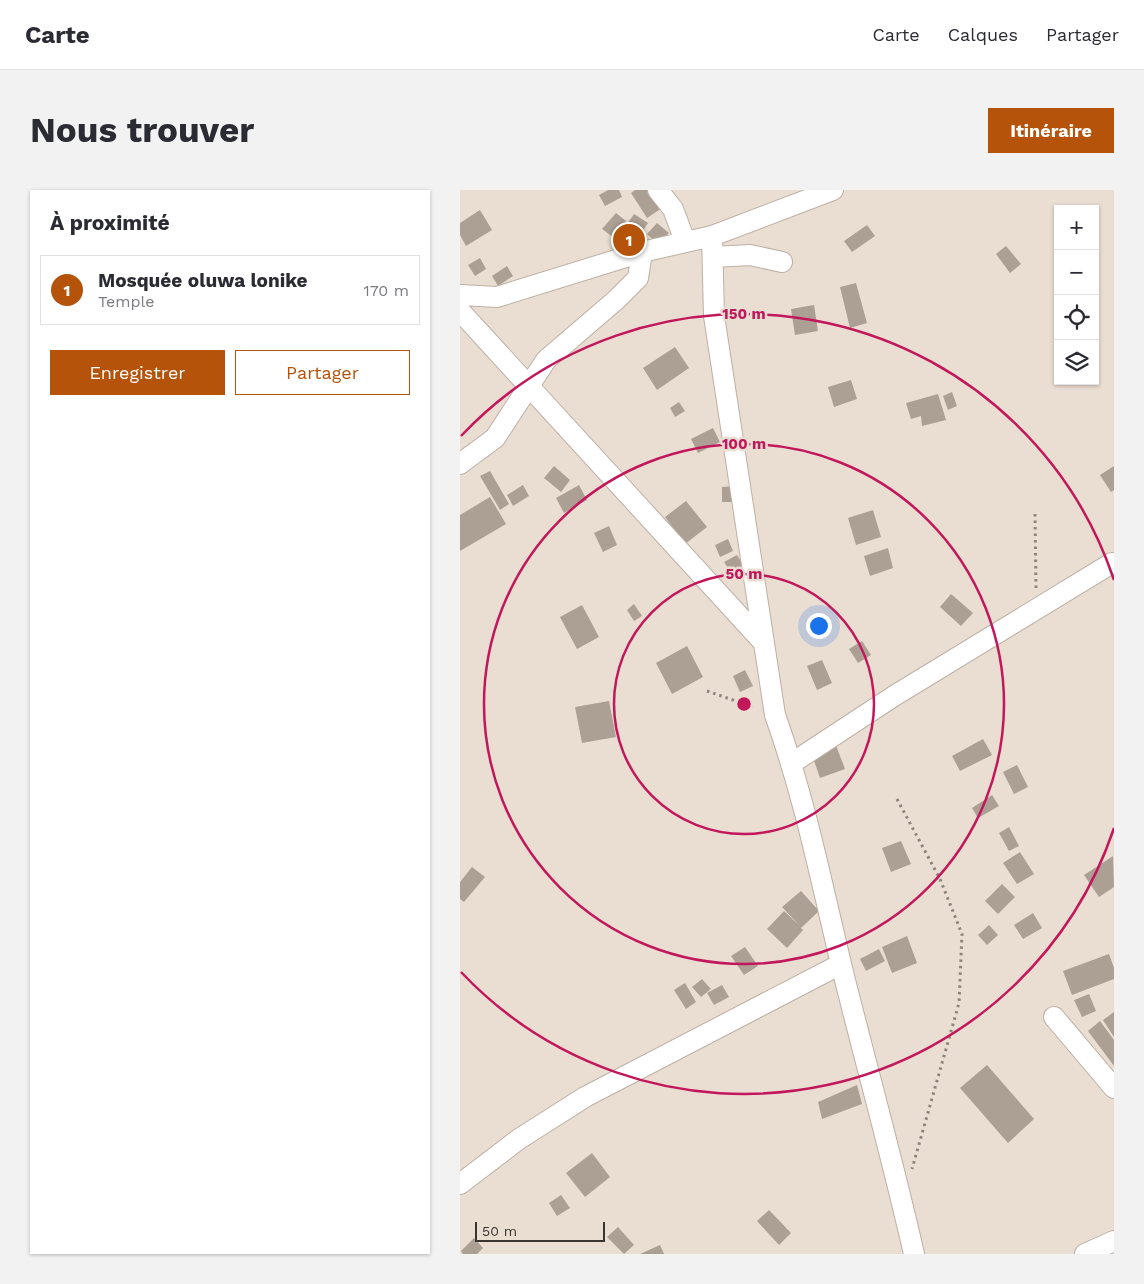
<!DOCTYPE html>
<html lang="fr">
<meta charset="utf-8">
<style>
:root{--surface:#fff;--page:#f2f2f3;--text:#2b2b33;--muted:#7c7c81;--line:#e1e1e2;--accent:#b45309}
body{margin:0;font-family:"Work Sans",sans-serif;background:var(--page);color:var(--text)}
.controls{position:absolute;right:15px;top:15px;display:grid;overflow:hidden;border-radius:0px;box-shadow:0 1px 4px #0004}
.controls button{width:45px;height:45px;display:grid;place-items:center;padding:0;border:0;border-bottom:1px solid var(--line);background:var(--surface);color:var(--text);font:25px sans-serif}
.scale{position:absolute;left:15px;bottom:12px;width:130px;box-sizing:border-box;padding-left:5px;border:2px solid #3a3530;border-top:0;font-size:14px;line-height:18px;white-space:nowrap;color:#3a3530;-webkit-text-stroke:4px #eaddd2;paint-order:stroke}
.you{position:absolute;left:358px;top:435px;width:18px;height:18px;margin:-12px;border:4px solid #fff;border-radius:50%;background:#1a73e8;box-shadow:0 0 0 8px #1a73e833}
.badge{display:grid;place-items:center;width:32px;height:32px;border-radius:50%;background:var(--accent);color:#fff;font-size:16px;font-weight:700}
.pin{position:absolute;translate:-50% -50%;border:2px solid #fff;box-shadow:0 1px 5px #0006}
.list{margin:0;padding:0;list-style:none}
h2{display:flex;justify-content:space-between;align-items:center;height:65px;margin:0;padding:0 20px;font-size:21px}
h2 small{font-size:16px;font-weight:400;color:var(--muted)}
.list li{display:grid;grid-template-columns:32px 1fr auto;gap:15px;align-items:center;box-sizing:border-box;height:70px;margin:0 10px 10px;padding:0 10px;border:1px solid var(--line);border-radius:0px}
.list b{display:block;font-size:19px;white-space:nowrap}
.list p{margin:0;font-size:16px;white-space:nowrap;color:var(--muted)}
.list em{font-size:16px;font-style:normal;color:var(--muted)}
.actions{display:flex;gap:10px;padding:15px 20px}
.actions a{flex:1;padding:11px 0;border:1px solid var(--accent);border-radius:0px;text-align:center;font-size:18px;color:var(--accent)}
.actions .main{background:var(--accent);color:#fff}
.icon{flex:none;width:28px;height:28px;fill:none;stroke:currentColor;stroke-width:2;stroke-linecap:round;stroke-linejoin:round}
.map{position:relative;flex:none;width:654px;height:1064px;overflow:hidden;border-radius:0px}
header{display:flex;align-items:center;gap:30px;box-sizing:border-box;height:70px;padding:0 25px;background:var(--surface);border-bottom:1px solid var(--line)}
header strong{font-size:24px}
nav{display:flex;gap:28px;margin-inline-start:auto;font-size:18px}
.intro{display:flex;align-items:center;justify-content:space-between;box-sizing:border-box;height:120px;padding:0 30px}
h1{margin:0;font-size:35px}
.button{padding:12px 22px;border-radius:0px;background:var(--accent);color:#fff;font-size:18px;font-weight:700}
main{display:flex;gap:30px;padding:0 30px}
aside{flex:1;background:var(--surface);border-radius:0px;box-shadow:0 1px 4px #0004}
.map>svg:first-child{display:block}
</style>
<header>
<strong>Carte</strong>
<nav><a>Carte</a><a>Calques</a><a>Partager</a></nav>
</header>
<div class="intro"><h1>Nous trouver</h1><a class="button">Itinéraire</a></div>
<main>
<aside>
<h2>À proximité<small></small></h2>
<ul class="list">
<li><span class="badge">1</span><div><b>Mosquée oluwa lonike</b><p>Temple</p></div><em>170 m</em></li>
</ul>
<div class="actions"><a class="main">Enregistrer</a><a>Partager</a></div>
</aside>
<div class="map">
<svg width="654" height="1064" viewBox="0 0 654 1064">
<rect width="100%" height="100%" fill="#eaddd2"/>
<path fill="#aca095" d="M148 0H159L162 7 145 16 139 5Z
M175 0H190L202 18 187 28 171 3Z
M20 20 32 40 6 56 0 45V33Z
M156 23 166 31 153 47 142 39Z
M174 24 188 33 168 63 154 54Z
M197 33 209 43 198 54 187 44Z
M407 35 415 46 392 62 384 51Z
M546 56 561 74 550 83 536 64Z
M20 68 26 79 15 86 8 75Z
M47 76 53 86 38 96 32 86Z
M396 93 407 133 390 138 380 97Z
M354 115 358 141 335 145 331 119Z
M215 157 229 178 197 200 183 178Z
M391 190 397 209 374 217 368 197Z
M492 202 497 216 488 220 483 206Z
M478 204 486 230 462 236 461 226 451 229 446 213Z
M219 212 225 221 215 227 210 218Z
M253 238 260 252 238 263 231 249Z
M94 276 110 290 101 302 84 288Z
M654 276V300L651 302 640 285Z
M30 281 49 314 40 320 20 286Z
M63 295 69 306 53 316 47 305Z
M119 295 127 310 104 323 96 308Z
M279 296V312H262V297Z
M30 307 46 334 0 361V325Z
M226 311 247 337 225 354 205 327Z
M413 320 421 347 396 355 388 328Z
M149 336 157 355 143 362 134 343Z
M268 349 273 361 260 367 255 355Z
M428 358 433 378 410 386 404 366Z
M277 365 288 382 275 389 264 372Z
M491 404 513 423 501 436 480 417Z
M174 414 182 426 174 431 167 420Z
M122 415 139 447 117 459 100 427Z
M402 451 411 465 398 473 389 459Z
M227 456 243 487 212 504 196 473Z
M362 470 372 493 357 500 347 476Z
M285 480 293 496 280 502 273 486Z
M149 511 156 547 122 553 115 517Z
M523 549 532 565 500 581 492 566Z
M375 553 385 579 360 588 351 562Z
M557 575 568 597 554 604 543 582Z
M532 605 539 616 518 628 512 618Z
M549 637 559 656 549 661 539 643Z
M441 651 451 674 431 682 422 658Z
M560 662 574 684 557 694 543 673Z
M653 666 654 697 639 707 624 685Z
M12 677 25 687 4 712 0 709V692Z
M542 694 555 707 538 724 525 711Z
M341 701 359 721 341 738 343 740 327 758 307 739 324 721 339 735 322 717Z
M573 723 582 738 563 749 554 735Z
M529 735 538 745 527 755 518 745Z
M447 746 457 773 432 783 422 757Z
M285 757 298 776 284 785 271 766Z
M419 759 425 771 406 781 400 769Z
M649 764 654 778V789L612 805 603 781Z
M242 789 251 799 241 807 232 797Z
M225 793 236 812 226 819 214 800Z
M262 795 269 807 254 815 247 803Z
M629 804 636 821 622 827 614 810Z
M654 822V847L643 830Z
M640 831 654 850V876L628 841Z
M527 875 574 929 548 953 500 898Z
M397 895 402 914 362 929 358 912Z
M132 963 150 987 125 1007 106 983Z
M101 1005 110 1018 97 1026 89 1013Z
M309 1020 331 1043 319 1055 297 1031Z
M158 1037 174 1055 164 1064 147 1047Z
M14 1048 23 1058 17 1064H3L1 1061Z
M200 1055 204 1064H180Z"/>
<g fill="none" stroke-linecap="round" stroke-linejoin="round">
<g stroke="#bcb0a5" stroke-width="22">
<path id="street" d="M198 0 213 19 225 51
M252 46 254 126 315 525C344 606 361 690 381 774 405 871 432 967 454 1064
M253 67 290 65 322 72
M0 105 37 107 182 62 252 46 373 0
M0 121 304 453
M0 274 35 248 86 170 156 110 178 88 182 62
M332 573 434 506 652 373
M594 827 654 898
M0 994 59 949 125 907 381 774
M625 1064 654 1051"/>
</g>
<path stroke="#8d847c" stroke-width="3" stroke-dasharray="2.5 4" stroke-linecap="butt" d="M575 324 576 399
M247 501 296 518
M437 609 480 689 502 744 499 813 452 979"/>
<use href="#street" stroke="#fff" stroke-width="20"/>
</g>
<g fill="none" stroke="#c2185b" stroke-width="2.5">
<circle cx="284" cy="514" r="130"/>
<circle cx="284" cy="514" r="260"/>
<path d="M654 638A390 390 0 0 1 1 782M1 246A390 390 0 0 1 654 390"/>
</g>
<circle cx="284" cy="514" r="8" fill="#c2185b" stroke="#eaddd2" stroke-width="2.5"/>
<g font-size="15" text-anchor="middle" font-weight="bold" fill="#c2185b" stroke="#eaddd2" stroke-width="5" stroke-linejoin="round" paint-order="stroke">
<text x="284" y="129">150 m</text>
<text x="284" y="259">100 m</text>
<text x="284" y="389">50 m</text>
</g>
</svg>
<div class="controls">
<button>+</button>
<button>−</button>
<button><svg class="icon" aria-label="locate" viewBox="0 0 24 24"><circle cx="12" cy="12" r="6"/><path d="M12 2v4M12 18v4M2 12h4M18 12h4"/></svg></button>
<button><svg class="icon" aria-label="layers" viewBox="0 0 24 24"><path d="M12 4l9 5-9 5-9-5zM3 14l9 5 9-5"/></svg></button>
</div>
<div class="scale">50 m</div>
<div class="you"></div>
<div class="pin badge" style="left:169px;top:50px">1</div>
</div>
</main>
